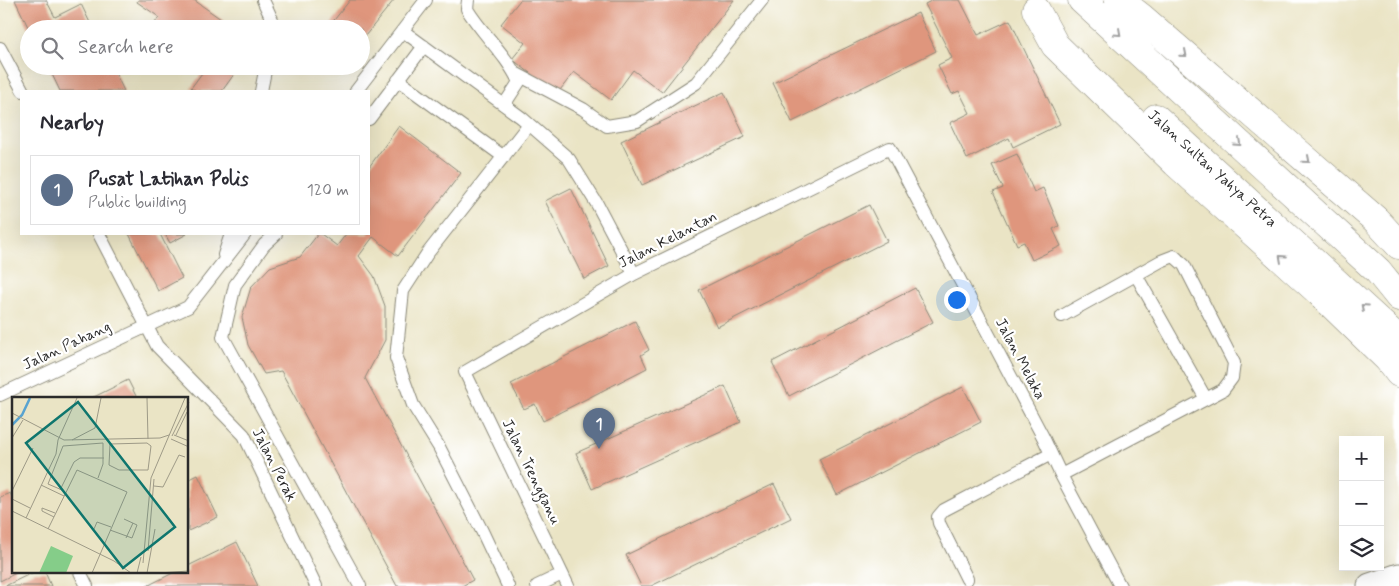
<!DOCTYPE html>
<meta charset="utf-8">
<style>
:root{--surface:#fff;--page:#f7f7f7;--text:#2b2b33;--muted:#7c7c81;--line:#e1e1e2;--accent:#db2777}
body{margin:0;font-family:Mynerve,sans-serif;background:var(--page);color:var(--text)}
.controls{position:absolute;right:15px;bottom:15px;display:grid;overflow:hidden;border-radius:0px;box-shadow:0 5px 20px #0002}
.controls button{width:45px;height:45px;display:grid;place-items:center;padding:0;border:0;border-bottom:1px solid var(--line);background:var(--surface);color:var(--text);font:25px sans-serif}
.you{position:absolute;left:956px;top:299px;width:18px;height:18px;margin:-12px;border:4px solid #fff;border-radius:50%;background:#1a73e8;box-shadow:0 0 0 8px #1a73e833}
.badge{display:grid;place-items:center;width:32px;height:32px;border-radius:50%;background:var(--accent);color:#fff;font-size:16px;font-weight:700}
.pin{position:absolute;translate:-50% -41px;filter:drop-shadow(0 1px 2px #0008)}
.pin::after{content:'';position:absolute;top:26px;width:18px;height:15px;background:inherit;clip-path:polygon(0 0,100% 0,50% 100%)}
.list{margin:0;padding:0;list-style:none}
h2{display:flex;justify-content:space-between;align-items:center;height:65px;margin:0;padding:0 20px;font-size:21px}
h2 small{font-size:16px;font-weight:400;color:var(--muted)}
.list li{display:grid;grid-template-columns:32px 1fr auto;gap:15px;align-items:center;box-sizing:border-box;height:70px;margin:0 10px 10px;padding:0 10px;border:1px solid var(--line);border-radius:0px}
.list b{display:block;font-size:19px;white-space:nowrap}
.list p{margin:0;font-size:16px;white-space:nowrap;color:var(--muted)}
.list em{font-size:16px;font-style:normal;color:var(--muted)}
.icon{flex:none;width:28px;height:28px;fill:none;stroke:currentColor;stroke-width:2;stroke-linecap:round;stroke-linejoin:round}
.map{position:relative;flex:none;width:1399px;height:586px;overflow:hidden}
.search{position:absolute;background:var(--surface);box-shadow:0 5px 20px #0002;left:20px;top:20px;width:350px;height:55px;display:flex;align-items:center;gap:12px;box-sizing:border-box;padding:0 18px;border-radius:28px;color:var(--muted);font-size:19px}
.panel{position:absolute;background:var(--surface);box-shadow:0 5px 20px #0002;left:20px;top:90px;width:350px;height:145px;border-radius:0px}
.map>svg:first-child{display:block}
</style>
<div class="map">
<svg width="1399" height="586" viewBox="0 0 1399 586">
<rect width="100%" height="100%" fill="#fff"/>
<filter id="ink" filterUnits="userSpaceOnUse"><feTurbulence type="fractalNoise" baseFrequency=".02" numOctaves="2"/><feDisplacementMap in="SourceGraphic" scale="10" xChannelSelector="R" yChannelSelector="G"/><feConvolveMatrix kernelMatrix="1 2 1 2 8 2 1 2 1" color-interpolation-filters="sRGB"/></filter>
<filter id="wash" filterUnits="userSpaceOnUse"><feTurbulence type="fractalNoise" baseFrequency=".0096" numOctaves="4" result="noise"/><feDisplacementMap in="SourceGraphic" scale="20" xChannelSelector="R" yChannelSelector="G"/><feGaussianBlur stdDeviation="1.12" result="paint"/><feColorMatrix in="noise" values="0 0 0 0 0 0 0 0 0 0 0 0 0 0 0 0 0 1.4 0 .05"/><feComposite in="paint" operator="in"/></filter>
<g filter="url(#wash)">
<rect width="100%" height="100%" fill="#eae4c5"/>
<g id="blocks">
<path fill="#df967d" d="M15 0H46L55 17 81 4 93 29H29Z
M138 0H194L235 29H151L159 17 137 2Z
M350 0H394L361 41V29H327Z
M520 0H734L662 92 633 70 611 100 574 72 557 94 512 59 525 43 501 24Z
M933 0H960L978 35 1010 20 1060 124 1013 147 1009 138 967 159 950 123 970 113 959 91 952 94 938 65 952 58 925 4Z
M918 13 936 51 792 122 773 83Z
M48 66H112L124 91H60Z
M193 66H240L222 91H196L191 88 202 73Z
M724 92 745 137 642 185 621 141Z
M399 126 461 173 398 256 373 237 359 256 374 276 385 306V340L365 378 473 580 462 586H397L281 371 264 374 248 345 242 317 251 287 270 267 300 257 318 234H321L337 246 346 234H369V167Z
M1017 154 1034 192 1043 188 1059 226 1053 229 1061 246 1032 260 1024 242 1017 245 993 192 1003 188 992 165Z
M571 188 609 266 584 279 545 201Z
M869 205 887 241 717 327 699 290Z
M129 234H160L182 278 158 291Z
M165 234H187L170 243Z
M915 288 933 322 789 396 772 362Z
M635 321 649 350 641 355 647 368 543 421 535 404 524 409 511 384Z
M128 380 137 398H92Z
M725 386 741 422 592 489 576 453Z
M963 387 981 422 837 495 819 459Z
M198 475 218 517 188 531V480Z
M774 484 791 518 651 586H641L626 555Z
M10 493 14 502V572H18L0 581V497Z
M237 542 258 586H147L175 572H188V566Z
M34 572H45L51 586H5Z"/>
</g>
</g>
<g filter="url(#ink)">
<use href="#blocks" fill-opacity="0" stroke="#8a8878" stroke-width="1"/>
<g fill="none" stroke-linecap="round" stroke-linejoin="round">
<g stroke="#8a8878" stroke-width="14">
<path id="service" d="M263 0 274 24 273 29
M468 0 467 9C482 34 506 54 519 82L504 105
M403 31 522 118 569 159 597 204 634 274
M0 48 23 91
M515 73 583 109 607 126 637 121 696 83 762 0
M398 80 504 157
M261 91 266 66
M356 91 426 0
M369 119 424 46
M99 234 157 346 244 435 316 586
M276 234 264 245 235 285 223 337 360 586
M224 255 231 234
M1136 275 1206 399
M0 395 188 307 245 234
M1061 475 1223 390 1232 378 1234 363 1184 265 1174 256 1161 261 1062 316
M80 572 87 586
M967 579 939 523 938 517 944 510 1051 454
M508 586 482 531 439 447 413 405 396 358 403 291 427 254 529 124
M537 586 562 574
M568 586 465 372 634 274 890 148 1043 437 1061 475 1120 586"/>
</g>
<g stroke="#8a8878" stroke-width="27">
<path id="minor" d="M1370 586 1399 576"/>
</g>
<g stroke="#8a8878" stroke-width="29">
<path id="secondary" d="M1082 0 1378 271 1399 297
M1119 0 1142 18 1376 220 1399 245
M1036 10 1055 45 1176 163 1318 291 1388 359 1399 373
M1156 118 1399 340"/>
</g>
<use href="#service" stroke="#fff" stroke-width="12"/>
<use href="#minor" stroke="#fff" stroke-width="25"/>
<use href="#secondary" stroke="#fff" stroke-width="28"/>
</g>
<defs><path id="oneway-chevron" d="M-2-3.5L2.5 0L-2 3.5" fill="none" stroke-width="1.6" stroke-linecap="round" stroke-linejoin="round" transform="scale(1.25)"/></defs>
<g stroke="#a0a0a0">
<use href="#oneway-chevron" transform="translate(1118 33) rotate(42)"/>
<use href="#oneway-chevron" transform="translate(1184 54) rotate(41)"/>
<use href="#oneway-chevron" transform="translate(1238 143) rotate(42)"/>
<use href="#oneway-chevron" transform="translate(1307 160) rotate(41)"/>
<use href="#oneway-chevron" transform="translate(1282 258) rotate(-138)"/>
<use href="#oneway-chevron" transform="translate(1364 307) rotate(-138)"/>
</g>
</g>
<g text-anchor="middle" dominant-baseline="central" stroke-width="4.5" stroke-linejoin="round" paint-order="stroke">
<g font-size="15" fill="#2b2b2b" stroke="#fff">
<text transform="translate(1212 169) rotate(42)">Jalan Sultan Yahya Petra</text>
<text transform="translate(668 240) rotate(-27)">Jalan Kelantan</text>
<text transform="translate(67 346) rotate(-25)">Jalan Pahang</text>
<text transform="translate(1020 359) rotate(62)">Jalan Melaka</text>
<text transform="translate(274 465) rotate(63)">Jalan Perak</text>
<text transform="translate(531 472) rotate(64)">Jalan Trengganu</text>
</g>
</g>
<g transform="translate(12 397)">
<rect width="176" height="176" fill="#eae4c5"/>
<path d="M39 149 61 159 54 176H27Z" fill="#85cd89"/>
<path fill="none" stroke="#58a3d0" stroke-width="2.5" d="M0 28 10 18 18 1"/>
<path fill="none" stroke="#9e9a87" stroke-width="1" d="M135 1 136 42M0 16 52 43 148 41 157 38M162 38 177 44M164 38 175 15M160 39 177 5M0 41 11 23M159 42 177 50M60 43 83 31 89 1M135 46 139 49 136 73H107L97 68 98 47ZM86 81 91 67V46M36 87 51 49 91 46M36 87 50 93M29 88 52 99M142 89 151 90 167 58 173 60M48 93 62 65 68 61H92M0 94 21 51M0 102 18 111M0 114 102 164 119 176M42 120 30 114V111L43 116M14 121 44 57 46 43 65 1M36 132 65 73 115 95 80 176M82 132 85 125 99 130M98 133 120 141 125 128 112 122M114 141 121 126M136 154 142 82M131 166 139 81 173 1M125 176 129 160M135 176 143 132M146 176 177 174"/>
<path fill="#0f766e" fill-opacity="0.15" stroke="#0f766e" stroke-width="2.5" d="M66 5 163 130 111 171 14 46Z"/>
<rect width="176" height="176" fill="none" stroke="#2b2b2b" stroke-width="2.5"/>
</g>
</svg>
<div class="controls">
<button>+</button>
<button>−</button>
<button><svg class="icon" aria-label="layers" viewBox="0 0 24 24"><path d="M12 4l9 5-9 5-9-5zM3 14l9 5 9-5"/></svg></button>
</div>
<div class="you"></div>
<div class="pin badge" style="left:599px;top:449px;background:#5c6f8a">1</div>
<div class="search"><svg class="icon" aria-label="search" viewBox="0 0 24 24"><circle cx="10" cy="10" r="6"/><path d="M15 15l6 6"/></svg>Search here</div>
<section class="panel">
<h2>Nearby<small></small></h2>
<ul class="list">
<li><span class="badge" style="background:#5c6f8a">1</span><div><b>Pusat Latihan Polis</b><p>Public building</p></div><em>120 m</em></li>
</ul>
</section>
</div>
